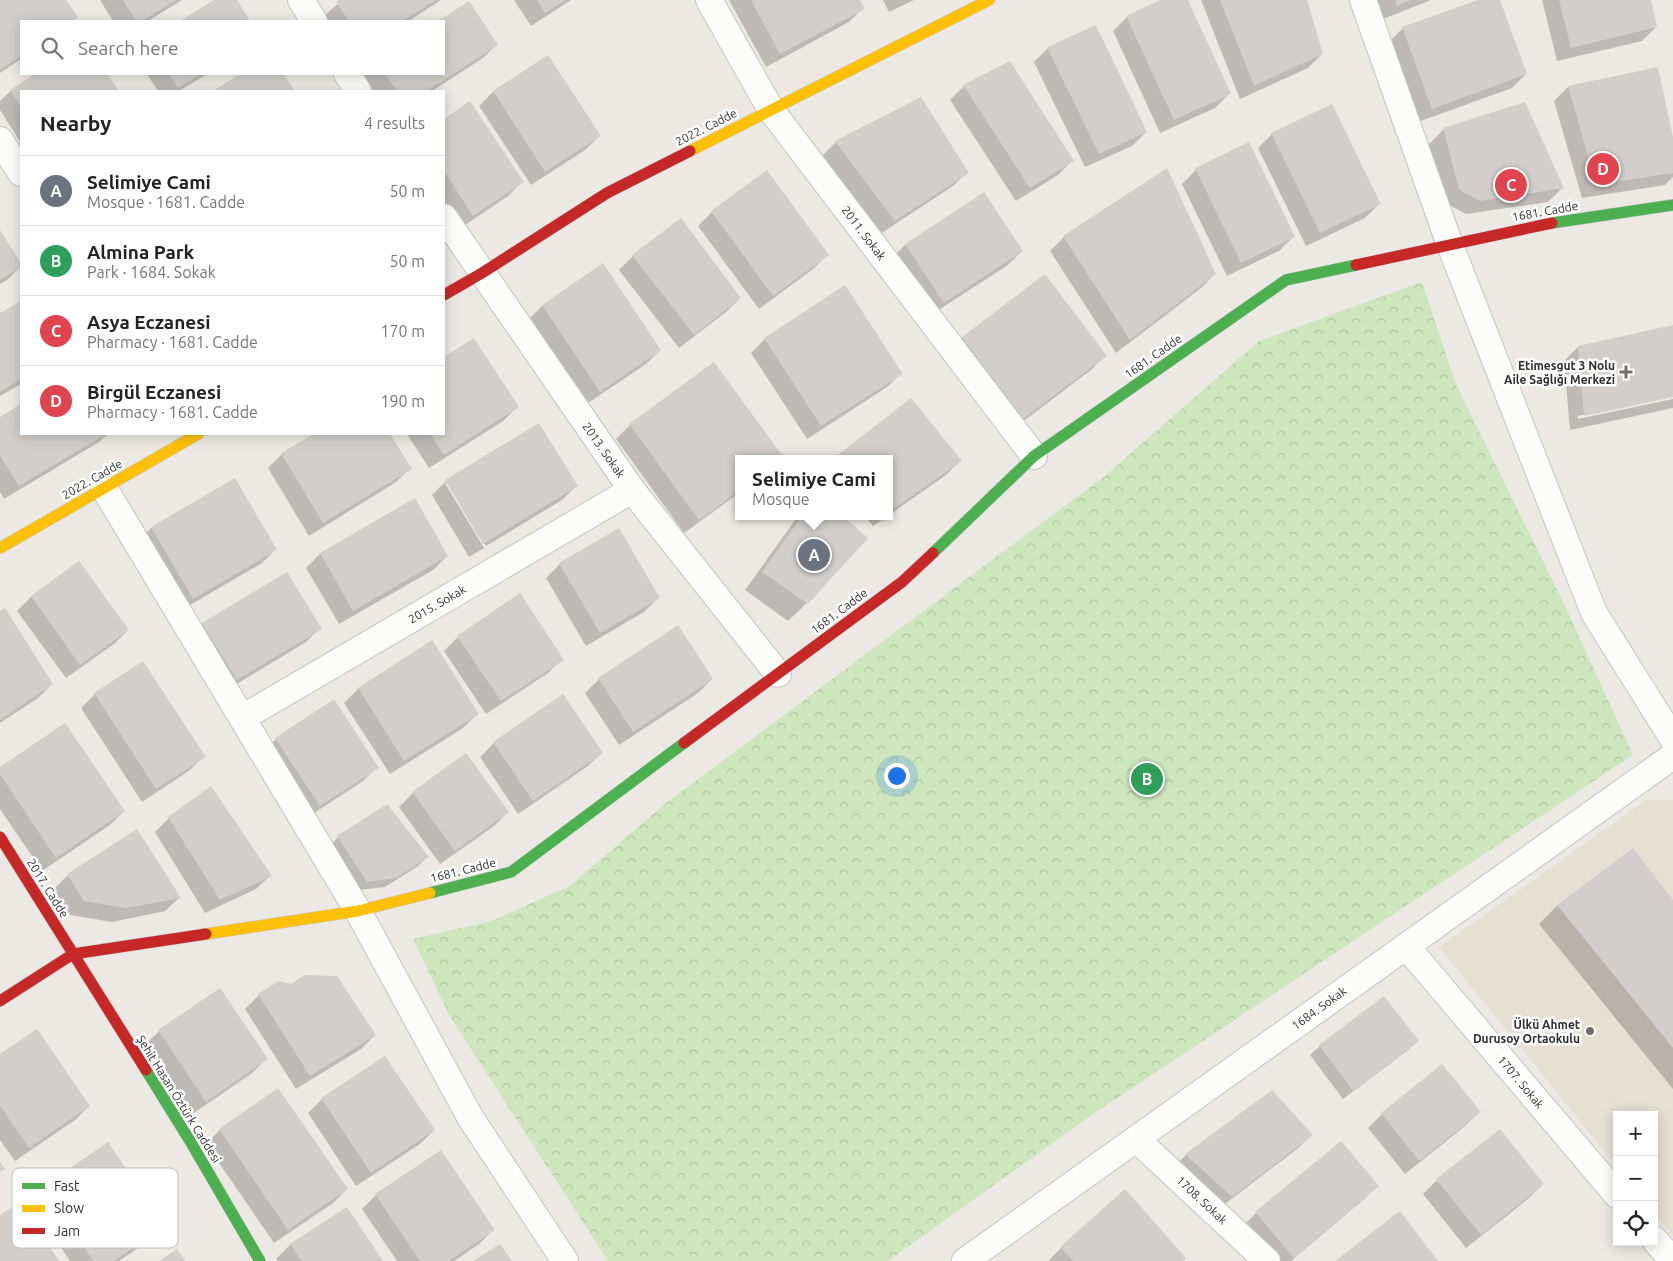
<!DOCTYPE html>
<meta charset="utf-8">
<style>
:root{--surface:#fff;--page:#f6f6f6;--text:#222;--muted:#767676;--line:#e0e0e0;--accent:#706f6e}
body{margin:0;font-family:Ubuntu,sans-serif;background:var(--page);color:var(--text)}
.controls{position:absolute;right:15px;bottom:15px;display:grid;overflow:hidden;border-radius:0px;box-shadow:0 2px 12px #0003}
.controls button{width:45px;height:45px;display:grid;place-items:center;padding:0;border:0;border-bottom:1px solid var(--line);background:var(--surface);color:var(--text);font:25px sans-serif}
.you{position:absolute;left:896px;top:775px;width:18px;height:18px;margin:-12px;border:4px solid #fff;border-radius:50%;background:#1a73e8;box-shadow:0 0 0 8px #1a73e833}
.badge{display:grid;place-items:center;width:32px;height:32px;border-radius:50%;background:var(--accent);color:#fff;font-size:16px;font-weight:700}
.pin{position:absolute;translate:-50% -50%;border:2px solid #fff;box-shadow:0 1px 5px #0006}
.popup{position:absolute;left:735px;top:455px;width:158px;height:65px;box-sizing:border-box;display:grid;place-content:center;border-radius:0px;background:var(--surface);filter:drop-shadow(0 1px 4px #0005);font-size:16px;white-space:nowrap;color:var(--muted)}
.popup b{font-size:19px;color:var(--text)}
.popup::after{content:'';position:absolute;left:50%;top:100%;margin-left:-10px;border:10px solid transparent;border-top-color:var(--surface)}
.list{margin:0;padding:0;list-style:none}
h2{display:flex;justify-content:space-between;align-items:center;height:65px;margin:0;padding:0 20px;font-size:21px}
h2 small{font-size:16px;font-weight:400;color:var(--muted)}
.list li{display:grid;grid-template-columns:32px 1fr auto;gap:15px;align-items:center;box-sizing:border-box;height:70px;padding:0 20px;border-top:1px solid var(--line)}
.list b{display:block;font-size:19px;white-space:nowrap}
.list p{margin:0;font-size:16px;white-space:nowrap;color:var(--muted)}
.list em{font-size:16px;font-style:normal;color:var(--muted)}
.icon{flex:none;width:28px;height:28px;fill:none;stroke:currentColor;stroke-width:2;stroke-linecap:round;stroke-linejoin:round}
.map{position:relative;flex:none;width:1673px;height:1261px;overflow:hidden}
.search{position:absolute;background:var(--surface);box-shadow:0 2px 12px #0003;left:20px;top:20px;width:425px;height:55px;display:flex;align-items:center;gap:12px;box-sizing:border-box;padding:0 18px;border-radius:0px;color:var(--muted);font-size:19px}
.panel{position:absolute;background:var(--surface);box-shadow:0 2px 12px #0003;left:20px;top:90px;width:425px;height:345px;border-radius:0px}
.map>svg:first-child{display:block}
</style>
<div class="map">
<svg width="1673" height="1261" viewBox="0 0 1673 1261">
<defs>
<pattern id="park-crowns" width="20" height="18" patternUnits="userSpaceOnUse" patternTransform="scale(1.25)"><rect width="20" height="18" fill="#cee6be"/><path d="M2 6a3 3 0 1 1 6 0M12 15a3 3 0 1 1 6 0" fill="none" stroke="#b1c6a4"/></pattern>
</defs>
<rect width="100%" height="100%" fill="#ece8e4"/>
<path fill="#e6e0d3" d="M1646 800H1673V1236L1654 1213V1115H1617V1167L1439 947Z"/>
<path fill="url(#park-crowns)" d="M1422 282 1455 382 1566 608 1633 755 1096 1112 888 1261H608L449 1015 413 939 491 921 568 887 666 803 1106 475 1259 341Z"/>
<path fill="#0003" d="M0 0H65L77 17 73 21H21V59L0 73Z
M100 0H182L148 21H113Z
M217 0H235L248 21H183Z
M342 0H441L409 21H326L323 17Z
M514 0H571L531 26Z
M729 0H859L863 8 849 22 766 67Z
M883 0H914L889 12Z
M1163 0H1186L1229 94 1215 108 1160 133 1113 31 1127 17Z
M1201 0H1306L1322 54 1308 68 1240 99Z
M1376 0H1431L1383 19Z
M1482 0H1499L1526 74 1512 88 1418 122 1389 42 1403 28Z
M1542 0H1649L1656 27 1642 41 1557 61Z
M469 3 497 44 483 58 432 91H374L364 76 366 74H444V21H440Z
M1095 26 1146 132 1132 146 1085 167 1034 62 1048 48Z
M547 57 599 136 585 150 531 185 479 106 493 92Z
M37 74H106L117 91H21V143L0 110V101L11 91Z
M147 74H207L179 91H158Z
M242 74H282L293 91H215Z
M964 86 1072 161 1058 175 1016 201 950 100Z
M1568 87 1673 143V177L1665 185 1582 198 1554 101Z
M921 99 967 172 953 186 880 234 822 156 836 142Z
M470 103 522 182 508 196 459 229 444 206V120Z
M1332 105 1379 204 1365 218 1306 246 1258 148 1272 134Z
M1443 130 1562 188 1548 202 1466 214 1445 203 1429 144Z
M1248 144 1293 237 1279 251 1227 276 1182 184 1196 170Z
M984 194 1022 251 1008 265 929 316 891 259 905 245Z
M712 212 827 255 813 269 759 309 698 226Z
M0 232 21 266 7 280 0 284Z
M1064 237 1215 274 1201 288 1116 353 1050 251Z
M633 256 740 298 726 312 679 348 619 270Z
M603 265 660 350 646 364 585 405 528 320 542 306Z
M1045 276 1105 356 1091 370 1009 432 948 352 962 338Z
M844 287 901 373 887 387 807 439 751 353 765 339Z
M21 302V384L0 396V314Z
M1673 326V396L1577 416 1578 419 1673 399V408L1570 430 1564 361 1578 347Z
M473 340 517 407 503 421 429 468 407 434H444V359Z
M713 364 782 458 739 459V493L684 533 616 439 630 425Z
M21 406V434H108L99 442 4 499 0 492V419Z
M539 424 576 486 562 500 486 546 448 483H445L484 548 469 557 432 495 446 481Z
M316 434H389L410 468 396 482 309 536 268 468 282 454Z
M840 454 960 461 946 475 889 515V459H835Z
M235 479 276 549 262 563 178 612 137 542 151 528Z
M414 500 447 556 433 570 339 624 306 568 320 554Z
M798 516H841L807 603 788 621 745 590Z
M865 516H888L873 526Z
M79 563 128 630 114 644 66 678 17 611 31 597Z
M560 564 658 598 644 612 586 646 546 578Z
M0 613 52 684 38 698 0 723Z
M203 624 320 628 306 642 222 693 189 638Z
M458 637 562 659 548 673 486 714 444 651Z
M432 642 477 714 463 728 390 774 344 703 358 689Z
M599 679H712L698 693 619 745 585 693Z
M95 694 204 756 190 770 142 802 81 708Z
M563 696 602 752 588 766 518 814 480 757 494 743Z
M276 739 377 767 363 781 305 819 262 753Z
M0 768 124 811 110 825 42 871 0 809Z
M413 793 508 812 494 826 440 864 399 807Z
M169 818 270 876 256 889 205 913 155 832Z
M338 837 427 857 418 866 385 887 358 890 329 847Z
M1633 850 1673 902V1089L1539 924 1557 906Z
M68 875 179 898 165 911 112 922 70 915 54 889Z
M259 995 375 1035 361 1049 296 1089 245 1009Z
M1384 997 1417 1041 1408 1050 1343 1099 1310 1055 1320 1046Z
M159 1031 266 1059 252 1073 191 1115 145 1045Z
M0 1056 89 1106 75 1120 15 1161 0 1140Z
M385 1058 434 1130 420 1144 356 1186 308 1113 322 1099Z
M1479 1112 1465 1126 1405 1174 1368 1128 1382 1114Z
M220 1130 347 1189 333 1203 274 1243 206 1144Z
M1311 1135 1297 1149 1217 1210 1172 1169 1186 1155Z
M108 1144 164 1226 150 1240 119 1261H70L30 1202 44 1188Z
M1437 1180 1543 1184 1529 1198 1466 1248 1423 1194Z
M1377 1186 1363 1200 1291 1261H1271L1242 1227 1256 1213Z
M376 1195 493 1230 479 1244 454 1261H397L362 1209Z
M346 1208 381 1261H278L276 1259 290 1245Z
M1061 1248 1182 1261H1048Z"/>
<path fill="#d1cecb" d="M0 0H66L78 17 72 21H21V56L0 70Z
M123 0H176L142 21H136Z
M214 0H237L250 21H180Z
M339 0H436L403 21H349L336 2Z
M537 0H566L545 13Z
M751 0H860L865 9 780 54Z
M1160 0H1188L1231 94 1174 120 1126 16Z
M1220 0H1307L1323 54 1254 86Z
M1395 0H1412L1397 6Z
M1478 0H1500L1527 74 1432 109 1402 27Z
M1559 0H1651L1657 27 1571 48Z
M469 1 498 45 427 91H397L385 74H444V21H438Z
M1096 25 1147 132 1099 154 1047 47Z
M548 55 601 136 545 172 493 91Z
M1010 61 1074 161 1030 188 963 85Z
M1658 67 1673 137V173L1596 185 1568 86Z
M35 74H107L119 91H21V108L10 90Z
M169 74H201L178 88Z
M240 74H283L295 91H213Z
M921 97 969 173 895 221 835 141Z
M470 101 524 182 473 216 444 171V119Z
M1525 102 1564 188 1480 201 1459 190 1443 128Z
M1332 104 1381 204 1320 233 1271 133Z
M1249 142 1295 237 1241 263 1195 168Z
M1167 168 1216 274 1130 340 1063 236Z
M767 170 829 255 773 296 711 211Z
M984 192 1023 251 944 303 905 244Z
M681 218 741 298 694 335 632 255Z
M0 230 21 263V267L0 280Z
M603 263 661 350 600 392 542 305Z
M1045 274 1107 356 1023 419 962 337Z
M845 285 903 374 821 426 764 338Z
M21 301V379L0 392V313Z
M1673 325V397L1584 416 1578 346Z
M474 338 519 407 444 455 430 434H444V357Z
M714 362 784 458 739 459V491L699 520 629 424Z
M911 398 962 461 889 512V459H843L839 454Z
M21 404V434H106L19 486 0 456V417Z
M539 423 578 486 483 544 445 480Z
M314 434H390L412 469 323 523 281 453Z
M235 478 277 550 193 599 151 527Z
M415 498 448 556 353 611 320 553Z
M802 516H843L868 538 808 604 762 572Z
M619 528 660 598 600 633 559 563Z
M79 561 129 630 80 665 31 596Z
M287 572 322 629 237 680 202 623Z
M520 593 564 660 501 701 457 636Z
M5 608 53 684 0 720V611Z
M678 625 713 679 633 732 598 678Z
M432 640 479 714 404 761 358 688Z
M143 661 206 757 156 789 94 693Z
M563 694 603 753 533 801 493 742Z
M334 699 379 768 320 806 275 738Z
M65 723 125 811 56 858 0 774V767Z
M466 753 509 812 455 851 412 792Z
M211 786 272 876 220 900 168 817Z
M387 804 429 857 396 878 367 882 337 836Z
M137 829 181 898 126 908 84 901 67 874Z
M1633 848 1673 900V1048L1557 905Z
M304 975 337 976 376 1035 310 1076 258 994 279 981 291 984Z
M220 988 268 1059 206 1102 158 1030Z
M1384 996 1419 1041 1353 1091 1319 1045Z
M37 1029 90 1106 29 1148 0 1106V1054Z
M385 1056 435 1130 371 1173 321 1098Z
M1442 1064 1481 1112 1419 1161 1381 1113Z
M278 1088 348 1189 288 1230 219 1129Z
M1272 1090 1313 1135 1232 1197 1185 1154Z
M1500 1129 1544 1184 1481 1235 1436 1179Z
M1341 1141 1379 1186 1294 1258 1255 1212Z
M108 1142 165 1226 114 1261H93L43 1187Z
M441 1150 495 1230 449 1261H420L375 1194Z
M0 1162 5 1169 0 1172Z
M1125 1189 1186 1258 1183 1261H1073L1060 1247Z
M21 1202 59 1261H0V1215Z
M347 1207 383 1261H301L290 1244Z
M1400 1211 1438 1261H1335Z
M500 1244 512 1261H473Z
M177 1249 185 1261H159Z"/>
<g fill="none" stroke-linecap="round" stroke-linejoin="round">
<g stroke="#c5c4c5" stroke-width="28">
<path id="street" d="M301 0 314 21
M709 0 771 110 1034 456
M1363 0 1450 245 1594 613 1673 739
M347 74 358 91
M0 140 21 173
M444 217 632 490 778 674
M104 488 358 911 470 1117 565 1261
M242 718 632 490
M1406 946 1617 1195
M1136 1139 1267 1261
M1654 1239 1673 1261
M965 1261 1673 756"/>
</g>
<g stroke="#c5c4c5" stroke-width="12">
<path id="fast" d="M1552 223 1673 205
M933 553 1034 456 1286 280 1356 265
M430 893 511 872 684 743
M146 1070 190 1141 260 1261"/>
</g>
<g stroke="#c5c4c5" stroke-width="12">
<path id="slow" d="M690 151 989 0
M0 548 198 434
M206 934 358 911 430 893"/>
</g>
<g stroke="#c5c4c5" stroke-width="12">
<path id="jam" d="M1356 265 1552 223
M444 295 482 273 607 193 690 151
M684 743 902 582 933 553
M0 837 146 1070
M0 1001 73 954 206 934"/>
</g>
<use href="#street" stroke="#fcfcfb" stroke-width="26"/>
<use href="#fast" stroke="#4caf50" stroke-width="11"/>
<use href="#slow" stroke="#ffc107" stroke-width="11"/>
<use href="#jam" stroke="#c62828" stroke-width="11"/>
</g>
<g fill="#706f6e" stroke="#fff" stroke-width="2">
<path d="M1623.5 364.5h5v5h5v5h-5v5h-5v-5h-5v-5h5z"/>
<circle cx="1590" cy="1031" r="5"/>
</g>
<g text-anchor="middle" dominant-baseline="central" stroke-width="5" stroke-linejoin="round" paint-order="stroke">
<g font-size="12" fill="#2e2e2e" stroke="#fff">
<text transform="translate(706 127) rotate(-27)">2022. Cadde</text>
<text transform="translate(1545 211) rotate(-10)">1681. Cadde</text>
<text transform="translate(864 233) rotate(53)">2011. Sokak</text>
<text transform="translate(1153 356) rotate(-35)">1681. Cadde</text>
<text transform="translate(604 450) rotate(55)">2013. Sokak</text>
<text transform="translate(92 479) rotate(-30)">2022. Cadde</text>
<text transform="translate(437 604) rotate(-30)">2015. Sokak</text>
<text transform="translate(839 611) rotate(-37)">1681. Cadde</text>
<text transform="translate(463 870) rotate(-14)">1681. Cadde</text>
<text transform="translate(48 888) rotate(58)">2017. Cadde</text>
<text transform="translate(1319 1008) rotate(-36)">1684. Sokak</text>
<text transform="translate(1521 1082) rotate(50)">1707. Sokak</text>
<text transform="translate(179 1099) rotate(58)">Şehit Hasan Öztürk Caddesi</text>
<text transform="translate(1202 1200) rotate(43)">1708. Sokak</text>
</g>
<g font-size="12" font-weight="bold" fill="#2e2e2e" stroke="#fff" text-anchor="end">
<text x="1615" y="365">Etimesgut 3 Nolu<tspan x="1615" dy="14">Aile Sağlığı Merkezi</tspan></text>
<text x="1580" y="1024">Ülkü Ahmet<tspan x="1580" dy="14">Durusoy Ortaokulu</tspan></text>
</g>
</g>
<rect x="12" y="1168" width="166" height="80" rx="8" fill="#fff" stroke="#c0c0c0" stroke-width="1"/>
<rect x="22" y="1183" width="23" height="6" fill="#4caf50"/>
<rect x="22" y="1205" width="23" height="7" fill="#ffc107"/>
<rect x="22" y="1228" width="23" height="6" fill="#c62828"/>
<g font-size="14" fill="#2e2e2e">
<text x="54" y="1191">Fast</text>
<text x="54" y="1213">Slow</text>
<text x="54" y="1236">Jam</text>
</g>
</svg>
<div class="controls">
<button>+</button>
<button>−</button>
<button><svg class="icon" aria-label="locate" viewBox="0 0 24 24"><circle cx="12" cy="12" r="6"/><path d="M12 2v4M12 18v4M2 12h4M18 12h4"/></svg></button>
</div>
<div class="you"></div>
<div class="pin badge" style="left:814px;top:555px;background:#6b7280">A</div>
<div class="popup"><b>Selimiye Cami</b>Mosque</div>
<div class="pin badge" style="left:1147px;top:779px;background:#2e9e5b">B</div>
<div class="pin badge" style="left:1511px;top:185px;background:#e0444e">C</div>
<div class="pin badge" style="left:1603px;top:169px;background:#e0444e">D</div>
<div class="search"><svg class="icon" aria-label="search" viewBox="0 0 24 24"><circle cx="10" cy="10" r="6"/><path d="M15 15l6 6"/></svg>Search here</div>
<section class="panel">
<h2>Nearby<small>4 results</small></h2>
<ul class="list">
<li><span class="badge" style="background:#6b7280">A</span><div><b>Selimiye Cami</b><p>Mosque · 1681. Cadde</p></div><em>50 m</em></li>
<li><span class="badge" style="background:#2e9e5b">B</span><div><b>Almina Park</b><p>Park · 1684. Sokak</p></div><em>50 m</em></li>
<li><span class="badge" style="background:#e0444e">C</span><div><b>Asya Eczanesi</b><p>Pharmacy · 1681. Cadde</p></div><em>170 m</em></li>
<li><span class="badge" style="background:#e0444e">D</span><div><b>Birgül Eczanesi</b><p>Pharmacy · 1681. Cadde</p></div><em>190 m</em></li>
</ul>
</section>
</div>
